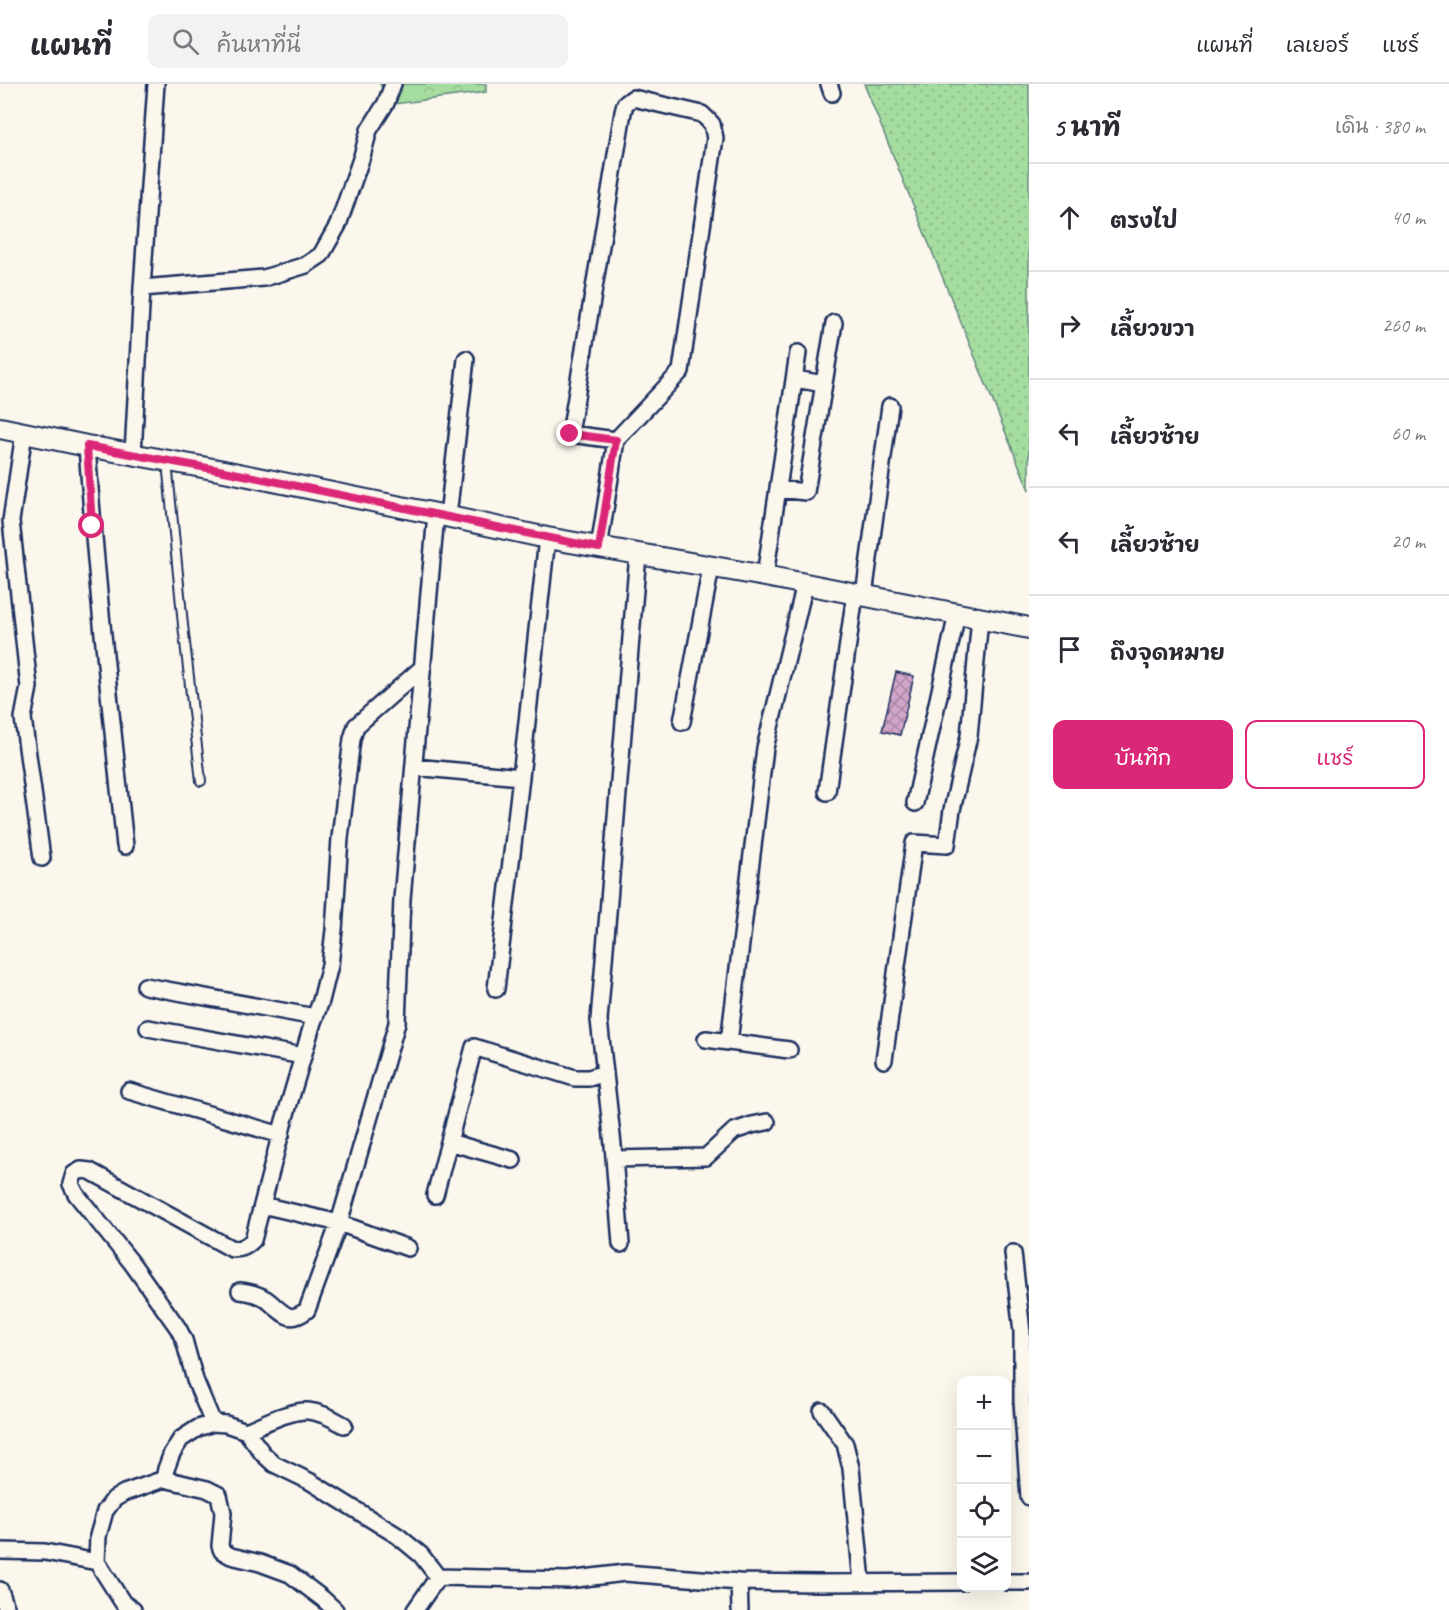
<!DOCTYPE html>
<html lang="th">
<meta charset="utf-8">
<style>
:root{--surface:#fff;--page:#f2f2f3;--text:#2b2b33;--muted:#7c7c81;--line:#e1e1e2;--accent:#db2777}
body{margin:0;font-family:Caveat,"Playpen Sans Thai",sans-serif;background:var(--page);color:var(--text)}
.controls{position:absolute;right:18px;bottom:18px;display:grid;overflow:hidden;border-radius:12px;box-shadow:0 6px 24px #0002}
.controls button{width:54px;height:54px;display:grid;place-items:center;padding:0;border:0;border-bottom:2px solid var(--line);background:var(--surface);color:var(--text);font:30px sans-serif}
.stop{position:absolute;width:18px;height:18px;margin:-14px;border:4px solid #db2777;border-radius:50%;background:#fff}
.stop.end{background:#db2777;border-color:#fff;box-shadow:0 2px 6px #0008}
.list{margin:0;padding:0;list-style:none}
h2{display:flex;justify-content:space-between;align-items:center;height:78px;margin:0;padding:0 24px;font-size:26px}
h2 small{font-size:20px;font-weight:400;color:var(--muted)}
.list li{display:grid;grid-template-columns:39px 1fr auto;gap:18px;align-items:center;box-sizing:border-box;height:108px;padding:0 24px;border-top:2px solid var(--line)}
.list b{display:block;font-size:22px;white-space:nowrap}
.list em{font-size:20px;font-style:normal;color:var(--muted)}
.actions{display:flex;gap:12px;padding:18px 24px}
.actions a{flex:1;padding:14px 0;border:2px solid var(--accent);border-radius:12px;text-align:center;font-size:21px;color:var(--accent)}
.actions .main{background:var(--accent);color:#fff}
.icon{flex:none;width:33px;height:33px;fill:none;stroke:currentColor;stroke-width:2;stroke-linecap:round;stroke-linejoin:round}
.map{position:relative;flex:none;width:1029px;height:1526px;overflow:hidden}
header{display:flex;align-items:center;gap:36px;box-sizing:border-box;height:84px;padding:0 30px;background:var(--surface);border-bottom:2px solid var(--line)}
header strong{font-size:28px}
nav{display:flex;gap:33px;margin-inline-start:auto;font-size:21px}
.search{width:420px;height:54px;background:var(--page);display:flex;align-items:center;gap:15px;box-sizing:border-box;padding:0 21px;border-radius:12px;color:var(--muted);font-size:22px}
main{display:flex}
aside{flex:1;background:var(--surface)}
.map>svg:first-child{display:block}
</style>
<header>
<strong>แผนที่</strong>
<div class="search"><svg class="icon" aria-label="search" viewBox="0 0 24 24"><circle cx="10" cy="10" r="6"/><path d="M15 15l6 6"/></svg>ค้นหาที่นี่</div>
<nav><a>แผนที่</a><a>เลเยอร์</a><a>แชร์</a></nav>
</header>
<main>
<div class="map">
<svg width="1029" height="1526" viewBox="0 0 1029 1526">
<defs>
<pattern id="grass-dots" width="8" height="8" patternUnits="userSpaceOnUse" patternTransform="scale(1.5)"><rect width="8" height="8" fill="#a5dc9f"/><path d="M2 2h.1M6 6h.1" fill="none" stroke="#8dbd8b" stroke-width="1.8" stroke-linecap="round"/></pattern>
<pattern id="forest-crowns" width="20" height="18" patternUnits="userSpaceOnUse" patternTransform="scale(1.5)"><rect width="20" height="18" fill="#a5dc9f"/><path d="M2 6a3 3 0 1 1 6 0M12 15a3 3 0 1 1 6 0" fill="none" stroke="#8dbd8b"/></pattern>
<pattern id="building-cross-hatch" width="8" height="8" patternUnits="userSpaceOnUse" patternTransform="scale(1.5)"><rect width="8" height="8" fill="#d2a6c9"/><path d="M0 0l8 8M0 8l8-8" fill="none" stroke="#aa88a6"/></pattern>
</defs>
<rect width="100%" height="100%" fill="#fbf7ec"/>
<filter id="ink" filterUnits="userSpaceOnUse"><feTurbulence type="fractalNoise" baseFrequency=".0167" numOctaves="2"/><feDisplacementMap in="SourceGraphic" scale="12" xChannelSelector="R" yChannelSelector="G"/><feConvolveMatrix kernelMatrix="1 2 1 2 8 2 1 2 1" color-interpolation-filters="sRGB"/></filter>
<g filter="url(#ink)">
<path fill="url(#grass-dots)" stroke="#60867e" stroke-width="1.5" d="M864 0H1029V406Z"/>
<path fill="url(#forest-crowns)" stroke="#60867e" stroke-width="1.5" d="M380 0H486V8L394 20 386 11Z"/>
<path fill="url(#building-cross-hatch)" stroke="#1b2f5e" stroke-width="1.5" d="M896 588 914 592 900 651 882 647Z"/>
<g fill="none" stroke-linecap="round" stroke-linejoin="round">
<g stroke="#1b2f5e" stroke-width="12">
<path id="service" d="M167 378 183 541 201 697"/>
</g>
<g stroke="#1b2f5e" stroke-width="20">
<path id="minor" d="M829 0 832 9
M142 204 264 194 306 181 321 171 338 141 362 72 369 46 386 19 393 0
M795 295 824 300
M24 349 11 437 29 603 23 634 42 774
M87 362C96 495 111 628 125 762
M133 370 142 204 156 0
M778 405 806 408 834 239
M448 432 466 275
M599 464 616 356 681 287 715 54 712 40 702 30 633 14 625 20 623 28 570 350 616 356
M765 492 798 269
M864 511 890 322
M682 638 711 483
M414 683 521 693
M827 708 855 510
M915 719 957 530
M145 902 315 933
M496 905 521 693 547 454
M148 944 303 972
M706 955 789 966
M729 958 765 664 805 500
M884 976 914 759 947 761 952 726 969 652 980 534
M129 1007 281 1051
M449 1058 513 1076
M614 1075 706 1073 734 1047 752 1041 767 1038
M435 1111 474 963 575 994H589L605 989
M262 1121 339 1139 408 1164
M621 1160 613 1061 599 936 638 470
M1013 1169 1022 1248V1317L1029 1413
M240 1207C251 1208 263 1212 271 1219 285 1231 290 1239 307 1226L339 1139 397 939 402 815 436 430
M822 1327 845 1360 851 1384 862 1498
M213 1339 195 1296 184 1256 178 1244 131 1178 76 1110 71 1100 74 1090 81 1086 90 1087 232 1165C242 1165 246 1163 253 1156L284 1037 313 938 321 917 330 881 334 846 340 754 352 655 356 642 423 583
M246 1347C263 1340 290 1326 308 1327 320 1328 334 1335 344 1341
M164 1395 166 1385 172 1369 181 1355 198 1344 213 1339 226 1340 246 1347 263 1370 274 1380 311 1398 398 1452 421 1471 438 1493
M0 1467 45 1468 97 1478
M438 1493 568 1496 625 1489 739 1498 818 1499 962 1498
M739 1498 740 1526
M1006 1498H1029
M0 1506 7 1526
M133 1526 123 1519 97 1478 98 1452 105 1427 114 1415 124 1409 164 1395 207 1405 219 1411 223 1429 220 1462 222 1467 231 1472 260 1479 290 1490 323 1515 335 1526
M415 1526 438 1493"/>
</g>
<g stroke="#1b2f5e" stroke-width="24">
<path id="tertiary" d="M0 344 87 362 224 387 436 430 547 454 765 492 1029 544"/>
</g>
<use href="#service" stroke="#fbf7ec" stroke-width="8"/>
<use href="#minor" stroke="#fbf7ec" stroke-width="15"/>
<use href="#tertiary" stroke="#fbf7ec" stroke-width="20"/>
</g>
</g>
<g fill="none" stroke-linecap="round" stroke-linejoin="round" filter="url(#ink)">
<path stroke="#db2777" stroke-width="8" d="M92 442 87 362 224 387 599 464 616 356 570 350"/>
</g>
</svg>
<div class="controls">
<button>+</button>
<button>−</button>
<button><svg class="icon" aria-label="locate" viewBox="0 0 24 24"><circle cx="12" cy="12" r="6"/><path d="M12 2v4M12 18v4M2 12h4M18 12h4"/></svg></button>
<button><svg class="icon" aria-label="layers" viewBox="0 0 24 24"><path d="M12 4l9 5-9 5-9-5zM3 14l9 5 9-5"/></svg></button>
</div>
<div class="stop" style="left:92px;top:442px"></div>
<div class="stop end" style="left:570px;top:350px"></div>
</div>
<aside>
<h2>5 นาที<small>เดิน · 380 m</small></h2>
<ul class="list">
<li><svg class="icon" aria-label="ahead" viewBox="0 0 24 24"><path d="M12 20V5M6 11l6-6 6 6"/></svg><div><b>ตรงไป</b></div><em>40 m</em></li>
<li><svg class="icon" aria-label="right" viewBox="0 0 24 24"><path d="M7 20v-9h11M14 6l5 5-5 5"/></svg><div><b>เลี้ยวขวา</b></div><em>260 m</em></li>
<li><svg class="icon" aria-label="left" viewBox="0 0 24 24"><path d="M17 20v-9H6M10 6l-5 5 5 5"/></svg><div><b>เลี้ยวซ้าย</b></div><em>60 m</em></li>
<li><svg class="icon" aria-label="left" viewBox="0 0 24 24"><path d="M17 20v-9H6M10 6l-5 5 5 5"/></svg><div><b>เลี้ยวซ้าย</b></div><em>20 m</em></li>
<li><svg class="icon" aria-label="arrive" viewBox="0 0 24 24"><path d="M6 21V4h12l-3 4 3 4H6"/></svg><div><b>ถึงจุดหมาย</b></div></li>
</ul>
<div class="actions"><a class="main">บันทึก</a><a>แชร์</a></div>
</aside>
</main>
